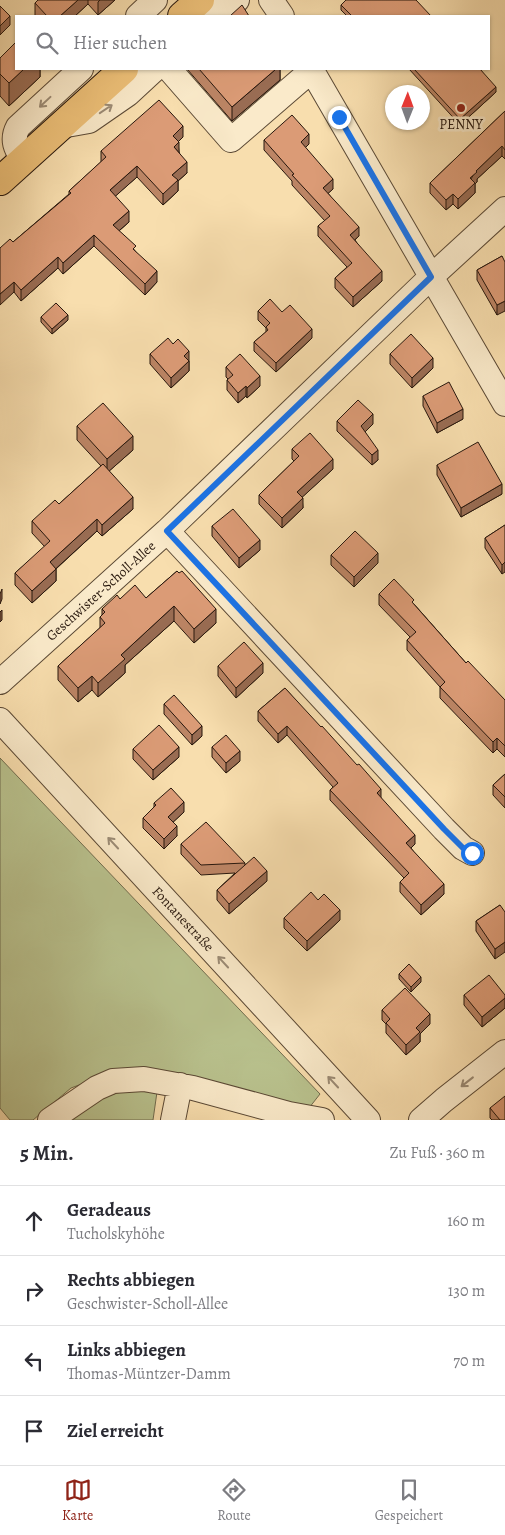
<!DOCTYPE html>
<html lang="de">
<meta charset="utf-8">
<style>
:root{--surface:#fff;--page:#f2f2f3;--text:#2b2b33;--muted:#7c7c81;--line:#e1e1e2;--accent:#8f2418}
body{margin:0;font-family:Alegreya,serif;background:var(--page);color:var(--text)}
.compass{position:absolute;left:385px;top:85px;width:45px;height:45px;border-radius:50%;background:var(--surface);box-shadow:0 1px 4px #0004;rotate:1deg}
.stop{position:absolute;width:15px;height:15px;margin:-11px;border:4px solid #1a73e8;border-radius:50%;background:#fff}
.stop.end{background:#1a73e8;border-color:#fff;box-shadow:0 1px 5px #0008}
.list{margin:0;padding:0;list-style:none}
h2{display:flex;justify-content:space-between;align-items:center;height:65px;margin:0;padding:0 20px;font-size:21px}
h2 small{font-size:16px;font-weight:400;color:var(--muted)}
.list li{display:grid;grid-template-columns:32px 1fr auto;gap:15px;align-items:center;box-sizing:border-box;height:70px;padding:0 20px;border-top:1px solid var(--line)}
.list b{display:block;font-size:19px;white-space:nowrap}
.list p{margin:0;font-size:16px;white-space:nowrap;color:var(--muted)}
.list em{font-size:16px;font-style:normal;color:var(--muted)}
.icon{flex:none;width:28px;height:28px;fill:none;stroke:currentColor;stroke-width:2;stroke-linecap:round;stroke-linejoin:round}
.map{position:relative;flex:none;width:505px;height:1120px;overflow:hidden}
.search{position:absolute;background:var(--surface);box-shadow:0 1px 4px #0004;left:15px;right:15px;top:15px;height:55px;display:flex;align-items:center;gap:12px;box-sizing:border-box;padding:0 18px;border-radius:0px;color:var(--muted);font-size:19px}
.sheet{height:345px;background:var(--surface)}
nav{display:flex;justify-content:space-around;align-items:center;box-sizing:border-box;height:70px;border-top:1px solid var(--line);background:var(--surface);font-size:14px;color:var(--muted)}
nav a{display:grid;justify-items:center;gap:2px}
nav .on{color:var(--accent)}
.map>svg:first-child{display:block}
</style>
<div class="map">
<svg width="505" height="1120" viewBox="0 0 505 1120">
<rect width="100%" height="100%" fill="#f8deae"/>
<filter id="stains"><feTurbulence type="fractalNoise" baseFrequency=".004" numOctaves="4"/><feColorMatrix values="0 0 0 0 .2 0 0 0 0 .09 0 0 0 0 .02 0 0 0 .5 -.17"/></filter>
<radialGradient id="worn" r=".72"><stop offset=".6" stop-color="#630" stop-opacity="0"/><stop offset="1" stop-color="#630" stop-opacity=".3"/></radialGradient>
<path fill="#b9c28e" stroke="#706c4e" d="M0 758 320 1094 309 1108 106 1075 71 1088 33 1120H10L0 1108Z
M126 1091 157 1092 153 1120H67C85 1107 103 1095 126 1091Z"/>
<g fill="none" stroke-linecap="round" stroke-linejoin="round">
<g stroke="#5b4935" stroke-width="26">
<path id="minor" d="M271 0 282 16
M138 16 155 0
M210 16 221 6 237 0
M169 69 231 140 312 70
M311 69 505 404
M61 126 89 121 128 94 155 69
M23 160C16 149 11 140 18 127L81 69
M167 531 444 829 463 848 472 853
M0 682 167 531 431 277 505 209
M0 720 368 1120
M50 1120 97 1088 113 1081 144 1079 193 1088 289 1114 322 1120
M173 1120 180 1085
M421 1120 444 1100 505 1052"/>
</g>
<g stroke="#27170d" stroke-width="30">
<path id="major" d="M182 16 200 0
M0 181 124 69"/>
</g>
<use href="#minor" stroke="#faeaca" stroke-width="24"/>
<use href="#major" stroke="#ecbf77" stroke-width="28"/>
</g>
<path fill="#bc8565" stroke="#27170d" d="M38 0H115L98 15 88 4 75 16H35V3Z
M341 5 431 16H347L341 10Z
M0 58 40 69V77L9 106 0 96Z
M187 69H280V80L232 121Z
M409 69H480L496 92 460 125Z
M505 111V159L502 156 477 179V182L475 184V193L458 209 453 204 446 210 430 193V183Z
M183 137 178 142 179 152 187 173 178 181V191L163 205 137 177 115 196 129 222 119 231 136 252 157 282 145 295 94 246 63 274 58 268 21 301 14 292 13 242 69 194V191L101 162V151Z
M264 140 309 144 305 148 333 189 328 193 359 236 355 240 382 281 353 307 335 288V278L347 267 318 236V226L325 221 292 185V181L264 150Z
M502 256 497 315 477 280V270Z
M258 311 282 312 312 338 276 372 254 351V342L266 332V328L258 320Z
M41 317 68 320 52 334 41 322Z
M150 354 189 361V371L171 388 150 364Z
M390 354 433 368 412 388 390 364Z
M226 367 260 386 247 398 246 396 238 403 227 390V380L228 379 226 377Z
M423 396 463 419 437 433 423 406Z
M337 421 373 424 365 432 378 460 372 465 337 431Z
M77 426 133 450 109 471 133 509 102 536 97 531 56 569V581L32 603 15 585V573L45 547 32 533V521L59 504 101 466 77 440Z
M292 449 333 469 302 497 303 508 282 528 259 504V495L294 461 292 459Z
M437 465 502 494 461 517 437 475Z
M505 525 502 574 485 548V538Z
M212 526 260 550 239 568 212 536Z
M331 555 378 563 354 587 331 565Z
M177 571 216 623 194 643 174 621 125 665V673L98 697 92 690 78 702 58 680V666L100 628V617L102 615V609L120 599 146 598Z
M379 594 414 604 466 663 505 700V757L497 749 493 753 440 698V687L407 650V640L410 637 379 605Z
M218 666 263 673 236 698 218 676Z
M285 688 381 798 415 844 411 848 444 894 421 915 400 892V882L404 878 330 800V790L333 787 287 735 278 743 258 721V711Z
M164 704 202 736 192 745 164 714Z
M212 747 240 761 226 773 212 757Z
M133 749 179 757 153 780 133 759Z
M505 774V808L493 795V785Z
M154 803 184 812 173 822 177 836 164 849 143 828V818L154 807Z
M181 844 245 863V865L267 881 229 914 217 900V890L235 873 201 875 181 854Z
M500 905 495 959 476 931V921Z
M284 918 340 920 307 951 284 928Z
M399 974 421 982 411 992 399 979Z
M464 995H505V1008L482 1027 464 1005Z
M382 1010 430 1024 420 1034V1042L406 1055 386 1033V1024L382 1020Z
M490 1108 505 1120H492L490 1118Z"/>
<path fill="#996c53" stroke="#27170d" d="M78 0H88V4L75 16H60Z
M100 0H115L98 15V2Z
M10 16V25L0 35V26Z
M24 69H40V77L9 106V83Z
M276 69H280V80L232 121V107Z
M496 87V92L460 125V119Z
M183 126V137L173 147V136Z
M309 134V144L301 152V142Z
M179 142V153L174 147Z
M502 146V156L477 179V182L475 184V193L458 209V199L476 171Z
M187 162V173L178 181V191L163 205V194L172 175Z
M137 166V177L110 201V190Z
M333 179V189L323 198V188Z
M453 194V204L446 210V200Z
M129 211V222L113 236V225Z
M359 227V236L350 244V235Z
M94 235V246L63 274V263Z
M58 257V268L21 301V290Z
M157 271V282L145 295V284Z
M382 271V281L353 307V297Z
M14 282V292L0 305V294Z
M505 301V311L497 315V305Z
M68 315V320L52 334V329Z
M312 329V338L276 372V363Z
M189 351V361L184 365V356Z
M433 358V368L412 388V378Z
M189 361V371L171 388V378Z
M260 376V386L247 398V388Z
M246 386V396L238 403V393Z
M463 409V419L437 433V423Z
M373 414V424L361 436V426Z
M133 436V450L107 473V459Z
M378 450V460L372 465V455Z
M333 459V469L297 502V492Z
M502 484V494L461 517V508Z
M133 497V509L102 536V525Z
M303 498V508L282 528V518Z
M97 519V531L50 574V562Z
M260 540V550L239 568V558Z
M378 553V563L354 587V577Z
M505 562V572L502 574V565Z
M56 569V581L32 603V591Z
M2 589V599L0 604V594Z
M174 606V621L125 665V673L98 697V683L121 655Z
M216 609V623L194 643V629Z
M2 610V620L0 622V612Z
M263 663V673L236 698V688Z
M92 676V690L78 702V688Z
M202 726V736L192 745V735Z
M287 726V735L278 743V734Z
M497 738V749L493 753V742Z
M179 747V757L153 780V770Z
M240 751V761L226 773V763Z
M381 789V799L377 793Z
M184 802V812L168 827V817Z
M177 826V836L164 849V839Z
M415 835V844L406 853V843Z
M267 871V881L229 914V904Z
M444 884V894L421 915V905Z
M340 910V920L307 951V941Z
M505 942V952L495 959V949Z
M421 977V982L411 992V987Z
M505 998V1008L482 1027V1017Z
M430 1014V1024L420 1034V1042L406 1055V1045L416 1028Z"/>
<path fill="#db9b76" stroke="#27170d" d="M38 0H78L60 16H47L35 3Z
M346 0H416L431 16H352L341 5Z
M242 5 249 16H230Z
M0 6 10 16 0 26Z
M16 42V69H24L9 83 0 74V58Z
M199 69H276L232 107Z
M414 69H480L496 87 460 119Z
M159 100 183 126 173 136 179 142 174 147 187 162 172 175 178 180 163 194 137 166 110 190 129 211 113 225 136 246 133 249 157 271 145 284 94 235 63 263 58 257 21 290 14 282 0 294V248L10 239 13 242 71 193 69 191 106 157 101 151Z
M505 111V150L502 146 476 171 477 172 470 178 475 183 458 199 453 194 446 200 430 183Z
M292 115 309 134 301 142 333 179 323 188 359 227 350 235 382 271 353 297 335 278 352 263 318 226 330 216 292 175 294 174 264 140Z
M502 256 505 262V301L497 305 477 270Z
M270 299 282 312 290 305 312 329 276 363 254 342 268 330 266 327 270 323 258 311Z
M56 303 68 315 52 329 41 317Z
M411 334 433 358 412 378 390 354Z
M168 338 173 344 178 339 189 351 184 356 189 361 171 378 150 354Z
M240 354 260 376 247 388 246 386 238 393 227 380 233 375 226 367Z
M449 382 463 409 437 423 423 396Z
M358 400 373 414 361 426 378 450 372 455 337 421Z
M103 403 133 436 107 459 77 426Z
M310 433 333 459 297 492 303 498 282 518 259 495 299 456 292 449Z
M478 442 502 484 461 508 437 465Z
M103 464 133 497 102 525 97 519 50 562 56 569 32 591 15 573 50 541 32 521 55 500 59 504Z
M233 509 260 540 239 558 212 526Z
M505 525V562L502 565 485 538Z
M355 531 378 553 354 577 331 555Z
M177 571 179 573 182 571 216 609 194 629 174 606 121 655 125 659 98 683 92 676 78 688 58 666 105 623 100 617 105 612 102 609 117 595 120 599 135 585 146 598Z
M394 579 414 600 412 602 466 663 468 661 505 700V746L497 738 493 742 440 687 445 682 407 640 416 632 379 594Z
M244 642 263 663 236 688 218 666Z
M285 688 321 727 322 726 357 765 359 764 381 789 377 793 415 835 406 843 444 884 421 905 400 882 409 873 330 790 338 783 287 726 278 734 258 711Z
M174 695 202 726 192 735 164 704Z
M159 725 179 747 153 770 133 749Z
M226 735 240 751 226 763 212 747Z
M505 774V797L493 785Z
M171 788 184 802 168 817 177 826 164 839 143 818 156 805 154 803Z
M206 822 245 863 201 865 181 844Z
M254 857 267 871 229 904 217 890Z
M311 892 318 900 324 894 340 910 307 941 284 918Z
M500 905 505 912V942L495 949 476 921Z
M409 964 421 977 411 987 399 974Z
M489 975 505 995V998L482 1017 464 995Z
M405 988 430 1014 416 1028 420 1032 406 1045 386 1023 390 1019 382 1010Z
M505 1096V1120H500L490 1108Z"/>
<defs><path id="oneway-shaft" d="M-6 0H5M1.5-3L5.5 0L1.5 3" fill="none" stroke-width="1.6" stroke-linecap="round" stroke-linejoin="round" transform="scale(1.25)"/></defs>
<g stroke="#9b8b75">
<use href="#oneway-shaft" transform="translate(45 102) rotate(137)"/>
<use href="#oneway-shaft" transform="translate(106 109) rotate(-34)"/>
<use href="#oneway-shaft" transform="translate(113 843) rotate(-133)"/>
<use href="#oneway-shaft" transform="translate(223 962) rotate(-133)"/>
<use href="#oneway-shaft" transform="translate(333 1082) rotate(-133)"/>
<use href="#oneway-shaft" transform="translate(467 1082) rotate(142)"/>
</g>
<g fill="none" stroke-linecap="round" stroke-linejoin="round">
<path stroke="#1a73e8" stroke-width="6" d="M339 117 431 277 167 531 444 829 463 848 472 853"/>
</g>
<circle fill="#8f2418" stroke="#faeaca" stroke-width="2" cx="461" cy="108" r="5"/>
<g text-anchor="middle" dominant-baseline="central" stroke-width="5" stroke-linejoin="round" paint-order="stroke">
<g font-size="14" fill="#27170d" stroke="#faeaca">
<text x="461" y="124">PENNY</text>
</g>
<g font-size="14" fill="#27170d" stroke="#faeaca">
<text transform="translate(101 591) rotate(-42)">Geschwister-Scholl-Allee</text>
<text transform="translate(183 919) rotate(47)">Fontanestraße</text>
</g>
</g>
<rect width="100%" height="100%" filter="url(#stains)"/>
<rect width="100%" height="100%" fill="url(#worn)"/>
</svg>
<svg class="compass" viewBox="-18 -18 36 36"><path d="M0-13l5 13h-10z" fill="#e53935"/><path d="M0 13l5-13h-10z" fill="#7c7c81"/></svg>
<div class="stop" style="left:472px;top:853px"></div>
<div class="stop end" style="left:339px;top:117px"></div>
<div class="search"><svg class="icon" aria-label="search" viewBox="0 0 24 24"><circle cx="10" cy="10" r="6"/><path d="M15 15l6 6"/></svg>Hier suchen</div>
</div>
<section class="sheet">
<h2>5 Min.<small>Zu Fuß · 360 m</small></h2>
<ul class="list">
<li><svg class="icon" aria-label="ahead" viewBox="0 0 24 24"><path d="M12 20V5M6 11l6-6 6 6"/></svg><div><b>Geradeaus</b><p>Tucholskyhöhe</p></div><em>160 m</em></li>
<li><svg class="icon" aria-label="right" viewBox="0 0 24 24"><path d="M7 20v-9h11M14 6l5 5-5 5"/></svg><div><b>Rechts abbiegen</b><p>Geschwister-Scholl-Allee</p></div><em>130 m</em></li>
<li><svg class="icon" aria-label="left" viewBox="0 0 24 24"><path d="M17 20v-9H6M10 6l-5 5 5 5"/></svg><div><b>Links abbiegen</b><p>Thomas-Müntzer-Damm</p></div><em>70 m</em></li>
<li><svg class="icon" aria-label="arrive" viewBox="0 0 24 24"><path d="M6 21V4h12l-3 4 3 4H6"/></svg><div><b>Ziel erreicht</b></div></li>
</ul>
</section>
<nav>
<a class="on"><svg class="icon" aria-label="map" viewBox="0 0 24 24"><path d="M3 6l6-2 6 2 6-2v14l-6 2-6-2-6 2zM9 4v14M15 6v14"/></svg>Karte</a>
<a><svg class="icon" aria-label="directions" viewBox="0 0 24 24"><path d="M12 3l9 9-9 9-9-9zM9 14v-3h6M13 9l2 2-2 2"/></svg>Route</a>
<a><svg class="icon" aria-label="saved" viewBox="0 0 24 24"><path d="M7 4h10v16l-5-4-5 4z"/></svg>Gespeichert</a>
</nav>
